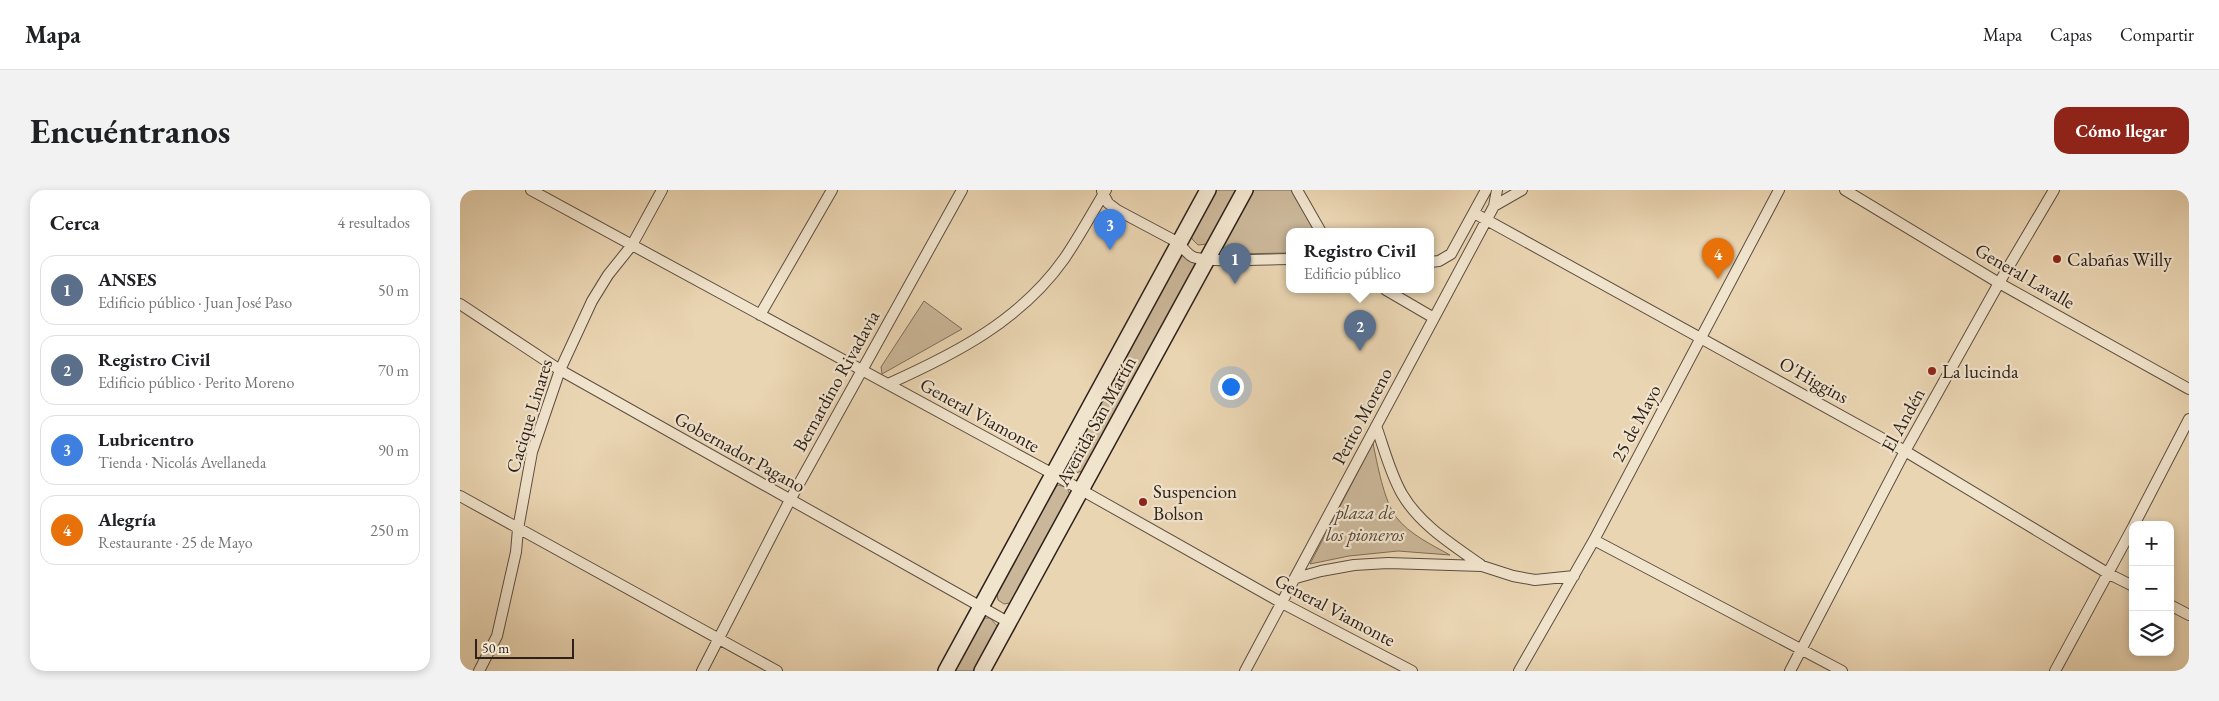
<!DOCTYPE html>
<html lang="es">
<meta charset="utf-8">
<style>
:root{--surface:#fff;--page:#f2f2f2;--text:#202124;--muted:#757577;--line:#e0e0e0;--accent:#8f2418}
body{margin:0;font-family:"EB Garamond",serif;background:var(--page);color:var(--text)}
.controls{position:absolute;right:15px;bottom:15px;display:grid;overflow:hidden;border-radius:10px;box-shadow:0 2px 8px #0003}
.controls button{width:45px;height:45px;display:grid;place-items:center;padding:0;border:0;border-bottom:1px solid var(--line);background:var(--surface);color:var(--text);font:25px sans-serif}
.scale{position:absolute;left:15px;bottom:12px;width:99px;box-sizing:border-box;padding-left:5px;border:2px solid #2e211c;border-top:0;font-size:14px;line-height:18px;white-space:nowrap;color:#2e211c;-webkit-text-stroke:4px #f1e4cd;paint-order:stroke}
.you{position:absolute;left:770px;top:196px;width:18px;height:18px;margin:-12px;border:4px solid #fff;border-radius:50%;background:#1a73e8;box-shadow:0 0 0 8px #1a73e833}
.badge{display:grid;place-items:center;width:32px;height:32px;border-radius:50%;background:var(--accent);color:#fff;font-size:16px;font-weight:700}
.pin{position:absolute;translate:-50% -41px;filter:drop-shadow(0 1px 2px #0008)}
.pin::after{content:'';position:absolute;top:26px;width:18px;height:15px;background:inherit;clip-path:polygon(0 0,100% 0,50% 100%)}
.popup{position:absolute;left:826px;top:38px;width:148px;height:65px;box-sizing:border-box;display:grid;place-content:center;border-radius:10px;background:var(--surface);filter:drop-shadow(0 1px 4px #0005);font-size:16px;white-space:nowrap;color:var(--muted)}
.popup b{font-size:19px;color:var(--text)}
.popup::after{content:'';position:absolute;left:50%;top:100%;margin-left:-10px;border:10px solid transparent;border-top-color:var(--surface)}
.list{margin:0;padding:0;list-style:none}
h2{display:flex;justify-content:space-between;align-items:center;height:65px;margin:0;padding:0 20px;font-size:21px}
h2 small{font-size:16px;font-weight:400;color:var(--muted)}
.list li{display:grid;grid-template-columns:32px 1fr auto;gap:15px;align-items:center;box-sizing:border-box;height:70px;margin:0 10px 10px;padding:0 10px;border:1px solid var(--line);border-radius:15px}
.list b{display:block;font-size:19px;white-space:nowrap}
.list p{margin:0;font-size:16px;white-space:nowrap;color:var(--muted)}
.list em{font-size:16px;font-style:normal;color:var(--muted)}
.icon{flex:none;width:28px;height:28px;fill:none;stroke:currentColor;stroke-width:2;stroke-linecap:round;stroke-linejoin:round}
.map{position:relative;flex:none;width:1729px;height:481px;overflow:hidden;border-radius:15px}
header{display:flex;align-items:center;gap:30px;box-sizing:border-box;height:70px;padding:0 25px;background:var(--surface);border-bottom:1px solid var(--line)}
header strong{font-size:24px}
nav{display:flex;gap:28px;margin-inline-start:auto;font-size:18px}
.intro{display:flex;align-items:center;justify-content:space-between;box-sizing:border-box;height:120px;padding:0 30px}
h1{margin:0;font-size:35px}
.button{padding:12px 22px;border-radius:15px;background:var(--accent);color:#fff;font-size:18px;font-weight:700}
main{display:flex;gap:30px;padding:0 30px}
aside{flex:1;background:var(--surface);border-radius:15px;box-shadow:0 2px 8px #0003}
.map>svg:first-child{display:block}
</style>
<header>
<strong>Mapa</strong>
<nav><a>Mapa</a><a>Capas</a><a>Compartir</a></nav>
</header>
<div class="intro"><h1>Encuéntranos</h1><a class="button">Cómo llegar</a></div>
<main>
<aside>
<h2>Cerca<small>4 resultados</small></h2>
<ul class="list">
<li><span class="badge" style="background:#5c6f8a">1</span><div><b>ANSES</b><p>Edificio público · Juan José Paso</p></div><em>50 m</em></li>
<li><span class="badge" style="background:#5c6f8a">2</span><div><b>Registro Civil</b><p>Edificio público · Perito Moreno</p></div><em>70 m</em></li>
<li><span class="badge" style="background:#3f7fe0">3</span><div><b>Lubricentro</b><p>Tienda · Nicolás Avellaneda</p></div><em>90 m</em></li>
<li><span class="badge" style="background:#e8710a">4</span><div><b>Alegría</b><p>Restaurante · 25 de Mayo</p></div><em>250 m</em></li>
</ul>
</aside>
<div class="map">
<svg width="1729" height="481" viewBox="0 0 1729 481">
<rect width="100%" height="100%" fill="#ead5b2"/>
<filter id="stains"><feTurbulence type="fractalNoise" baseFrequency=".004" numOctaves="4"/><feColorMatrix values="0 0 0 0 .2 0 0 0 0 .09 0 0 0 0 .02 0 0 0 .5 -.17"/></filter>
<radialGradient id="worn" r=".72"><stop offset=".6" stop-color="#630" stop-opacity="0"/><stop offset="1" stop-color="#630" stop-opacity=".3"/></radialGradient>
<path fill="#cab698" stroke="#7c6c5a" d="M755 0H780L748 54 738 55 732 49 731 44Z
M794 0H835L859 42H830V63L769 64 763 58 764 54Z
M721 64 729 71 738 74 625 280 616 283 608 277V273Z
M464 111 502 139 422 184 421 177Z
M913 253C917 273 924 311 936 327 949 344 972 355 990 365L938 361 889 366 850 374Z
M597 295C604 296 609 298 610 306L555 409 550 413 544 414 538 410 537 404 538 399Z
M525 428H530L538 437 515 481H493L520 434Z"/>
<g fill="none" stroke-linecap="round" stroke-linejoin="round">
<g stroke="#5d4e42" stroke-width="12">
<path id="minor" d="M71 0 593 284 822 413 952 481
M837 0 861 42
M1385 0 1539 93 1729 199
M642 1 648 13 657 20 719 53C723 58 727 64 733 67 750 73 809 69 830 69
M1034 16 1037 0
M1014 23 1445 261 1649 384 1673 396
M970 72 979 71 991 64 1026 0
M926 100 974 128
M0 114 100 180 548 432
M300 125 372 0
M428 194C495 164 560 131 604 69 619 47 632 23 646 0
M916 236C924 258 930 283 942 304 960 335 993 355 1021 375
M0 306 317 481
M1674 335 1729 229
M1134 350 1382 481
M836 388 861 381 894 375 928 373 1022 376 1053 386 1075 390 1114 386
M1710 415 1729 425
M19 481 37 446 56 362 58 339 72 262 100 180 132 111 148 85 172 55 202 0
M242 481 330 310 502 0
M785 481 1034 16 1062 0
M1059 481 1134 350 1319 0
M1330 481 1445 261 1539 93 1594 0
M1595 481 1673 337"/>
</g>
<g stroke="#2e211c" stroke-width="18">
<path id="secondary" d="M486 481 748 0
M522 481 785 0"/>
</g>
<use href="#minor" stroke="#f1e4cd" stroke-width="10"/>
<use href="#secondary" stroke="#f1e4cd" stroke-width="15"/>
</g>
<g fill="#8f2418" stroke="#f1e4cd" stroke-width="2">
<circle cx="1597" cy="69" r="5"/>
<circle cx="1472" cy="181" r="5"/>
<circle cx="683" cy="312" r="5"/>
</g>
<g text-anchor="middle" dominant-baseline="central" stroke-width="4.5" stroke-linejoin="round" paint-order="stroke">
<g font-size="19" fill="#2e211c" stroke="#f1e4cd" text-anchor="start">
<text x="1607" y="69">Cabañas Willy</text>
<text x="1482" y="181">La lucinda</text>
<text x="693" y="301">Suspencion<tspan x="693" dy="22">Bolson</tspan></text>
</g>
<g font-size="19" fill="#2e211c" stroke="#f1e4cd">
<text transform="translate(1565 86) rotate(30)">General Lavalle</text>
<text transform="translate(1354 190) rotate(29)">O'Higgins</text>
<text transform="translate(376 191) rotate(-61)">Bernardino Rivadavia</text>
<text transform="translate(520 225) rotate(29)">General Viamonte</text>
<text transform="translate(69 226) rotate(-73)">Cacique Linares</text>
<text transform="translate(902 226) rotate(-62)">Perito Moreno</text>
<text transform="translate(1443 230) rotate(-61)">El Andén</text>
<text transform="translate(636 231) rotate(-61)">Avenida San Martín</text>
<text transform="translate(1176 233) rotate(-62)">25 de Mayo</text>
<text transform="translate(280 262) rotate(29)">Gobernador Pagano</text>
<text transform="translate(875 420) rotate(28)">General Viamonte</text>
</g>
<g font-size="19" font-style="italic" fill="#55463b" stroke="#f1e4cd">
<text x="905" y="322">plaza de<tspan x="905" dy="22">los pioneros</tspan></text>
</g>
</g>
<rect width="100%" height="100%" filter="url(#stains)"/>
<rect width="100%" height="100%" fill="url(#worn)"/>
</svg>
<div class="controls">
<button>+</button>
<button>−</button>
<button><svg class="icon" aria-label="layers" viewBox="0 0 24 24"><path d="M12 4l9 5-9 5-9-5zM3 14l9 5 9-5"/></svg></button>
</div>
<div class="scale">50 m</div>
<div class="you"></div>
<div class="pin badge" style="left:775px;top:94px;background:#5c6f8a">1</div>
<div class="pin badge" style="left:900px;top:161px;background:#5c6f8a">2</div>
<div class="popup"><b>Registro Civil</b>Edificio público</div>
<div class="pin badge" style="left:650px;top:60px;background:#3f7fe0">3</div>
<div class="pin badge" style="left:1258px;top:89px;background:#e8710a">4</div>
</div>
</main>
